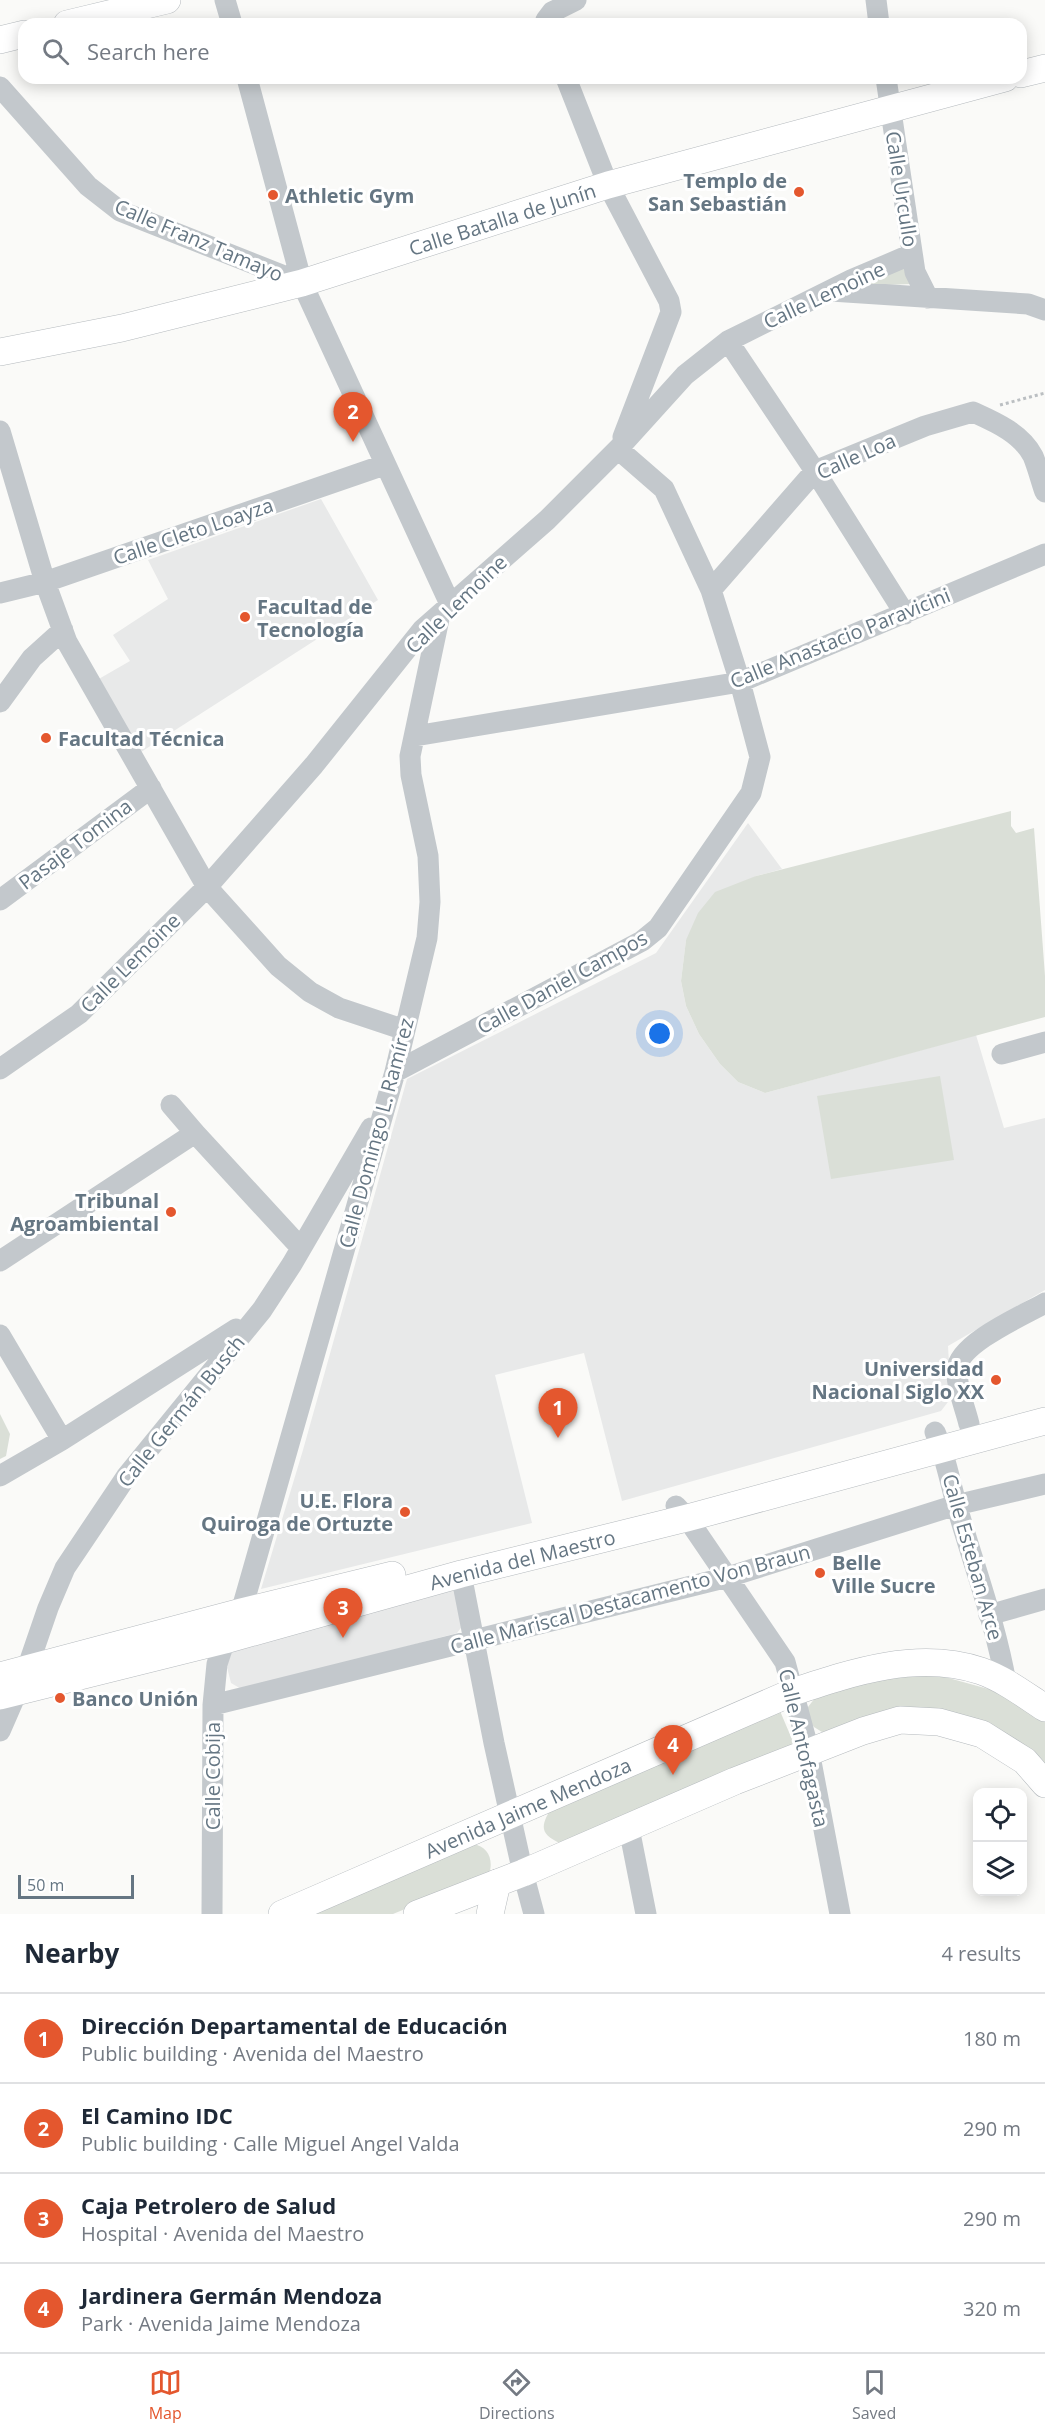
<!DOCTYPE html>
<meta charset="utf-8">
<style>
:root{--surface:#fff;--page:#f6f6f7;--text:#1f2937;--muted:#747a83;--line:#e0e1e3;--accent:#e4572e}
body{margin:0;font-family:"Open Sans",sans-serif;background:var(--page);color:var(--text)}
.controls{position:absolute;right:18px;bottom:18px;display:grid;overflow:hidden;border-radius:12px;box-shadow:0 3px 15px #0003}
.controls button{width:54px;height:54px;display:grid;place-items:center;padding:0;border:0;border-bottom:2px solid var(--line);background:var(--surface);color:var(--text);font:30px sans-serif}
.scale{position:absolute;left:18px;bottom:15px;width:116px;box-sizing:border-box;padding-left:6px;border:3px solid #657683;border-top:0;font-size:16px;line-height:21px;white-space:nowrap;color:#657683;-webkit-text-stroke:4px #fff;paint-order:stroke}
.you{position:absolute;left:660px;top:1034px;width:21px;height:21px;margin:-15px;border:4px solid #fff;border-radius:50%;background:#1a73e8;box-shadow:0 0 0 9px #1a73e833}
.badge{display:grid;place-items:center;width:39px;height:39px;border-radius:50%;background:var(--accent);color:#fff;font-size:20px;font-weight:700}
.pin{position:absolute;translate:-50% -50px;filter:drop-shadow(0 2px 3px #0008)}
.pin::after{content:'';position:absolute;top:32px;width:21px;height:18px;background:inherit;clip-path:polygon(0 0,100% 0,50% 100%)}
.list{margin:0;padding:0;list-style:none}
h2{display:flex;justify-content:space-between;align-items:center;height:78px;margin:0;padding:0 24px;font-size:26px}
h2 small{font-size:20px;font-weight:400;color:var(--muted)}
.list li{display:grid;grid-template-columns:39px 1fr auto;gap:18px;align-items:center;box-sizing:border-box;height:90px;padding:0 24px;border-top:2px solid var(--line)}
.list b{display:block;font-size:22px;white-space:nowrap}
.list p{margin:0;font-size:20px;white-space:nowrap;color:var(--muted)}
.list em{font-size:20px;font-style:normal;color:var(--muted)}
.icon{flex:none;width:33px;height:33px;fill:none;stroke:currentColor;stroke-width:2;stroke-linecap:round;stroke-linejoin:round}
.map{position:relative;flex:none;width:1045px;height:1914px;overflow:hidden}
.search{position:absolute;background:var(--surface);box-shadow:0 3px 15px #0003;left:18px;right:18px;top:18px;height:66px;display:flex;align-items:center;gap:15px;box-sizing:border-box;padding:0 21px;border-radius:18px;color:var(--muted);font-size:22px}
.sheet{height:438px;background:var(--surface)}
nav{display:flex;justify-content:space-around;align-items:center;box-sizing:border-box;height:84px;border-top:2px solid var(--line);background:var(--surface);font-size:16px;color:var(--muted)}
nav a{display:grid;justify-items:center;gap:3px}
nav .on{color:var(--accent)}
.map>svg:first-child{display:block}
</style>
<div class="map">
<svg width="1045" height="1914" viewBox="0 0 1045 1914">
<rect width="100%" height="100%" fill="#fafaf8"/>
<path fill="#e8e9e9" d="M321 499 378 600 141 752 97 680 130 661 113 635 168 599 148 560Z
M748 823 782 869 756 876 686 940 681 981 686 1006 699 1034 720 1064 738 1082 765 1093 976 1035 1004 1128 1045 1118V1290L948 1346 951 1398 941 1411 622 1501 584 1353 495 1375 532 1523 261 1589 303 1450 407 1079 656 953Z
M446 1584 460 1592 467 1620 457 1633 243 1690 231 1683 224 1655 230 1644Z"/>
<path fill="#dadfd7" d="M905 262 912 284 856 286Z
M1011 811V826L1016 833 1034 828 1045 976V1017L765 1093 738 1082 720 1064 699 1034 686 1006 681 981 686 940 698 913 715 892 756 876Z
M940 1076 954 1160 831 1179 817 1096Z
M0 1414 10 1434 6 1456 0 1459Z
M934 1674 992 1690 1045 1719V1765L973 1718 822 1732 814 1727 807 1718 808 1707 815 1698 886 1675Z
M780 1711 794 1744 562 1844C536 1833 542 1824 554 1803Z
M473 1844C488 1846 494 1860 489 1874L393 1914H313Z"/>
<g fill="none" stroke-linecap="round" stroke-linejoin="round">
<g stroke="#b5babe" stroke-width="28">
<g id="major">
<path d="M67 24 167 0"/>
<path d="M0 40 24 34"/>
<path d="M1021 74 1045 68"/>
<path id="s1" d="M0 352 122 328 302 283 608 185 1005 78"/>
<path d="M0 1676 241 1612 392 1575"/>
<path id="s2" d="M0 1696 225 1640 461 1574 687 1518 1045 1421"/>
<path id="s3" d="M282 1914 793 1692C853 1672 918 1650 981 1671 1004 1679 1025 1695 1045 1708"/>
<path d="M417 1914 523 1873 735 1781 863 1731 900 1720 939 1722 982 1734 1025 1761 1045 1784"/>
<path d="M490 1914 497 1883"/>
</g>
</g>
<path stroke="#bbbfc2" stroke-width="3" stroke-dasharray="3 3" stroke-linecap="butt" d="M1000 405 1045 393"/>
<path stroke="#c3c8cc" stroke-width="21" d="M225 0 232 24
M876 0 879 24
M547 24 546 20 552 12 576 0
M247 78 302 283 450 604
M566 78 608 185 669 301 671 312 623 437
M886 78 915 272 928 298
M0 87 88 186 120 211 302 283
M831 291 1028 304 1045 310
M728 341 815 471 905 614
M0 431 45 582 67 642 207 887 278 966 310 992 339 1008 405 1030
M711 590 815 471 925 426 973 412C995 422 1021 433 1033 456 1038 468 1041 481 1045 492
M0 593 45 582 384 465
M0 702 32 658 63 630
M415 736 740 682 1045 554
M0 900 151 788
M1002 1054 1045 1042
M0 1069 79 1014 207 887 314 765 422 630 547 520 618 449 685 375 728 341 851 280 912 254
M395 1072 642 941 658 928 751 793 760 757 740 682 711 590 664 489 618 449
M171 1105 195 1133
M0 1261 195 1133 301 1248
M0 1335 62 1440
M969 1424C965 1407 956 1387 957 1369 959 1343 1024 1315 1045 1303
M935 1432C947 1459 951 1489 960 1517 976 1572 996 1626 1006 1683
M0 1476 62 1440 236 1329
M676 1506 687 1518 785 1662 809 1751 840 1914
M461 1574 494 1743 523 1873 534 1914
M989 1615 1045 1599
M213 1705 728 1577 956 1505 1045 1484
M0 1731 27 1669 48 1608 65 1568 126 1477 262 1310 292 1264 371 1128
M629 1828 646 1914
M212 1914 213 1705 217 1664 225 1640 241 1612 395 1072 427 938 430 902 428 856 411 775 410 756 440 614"/>
<use href="#major" stroke="#fff" stroke-width="27"/>
</g>
<g fill="#e4572e" stroke="#fff" stroke-width="2">
<circle cx="799" cy="192" r="6"/>
<circle cx="273" cy="195" r="6"/>
<circle cx="245" cy="617" r="6"/>
<circle cx="46" cy="738" r="6"/>
<circle cx="171" cy="1212" r="6"/>
<circle cx="996" cy="1380" r="6"/>
<circle cx="405" cy="1512" r="6"/>
<circle cx="820" cy="1573" r="6"/>
<circle cx="60" cy="1698" r="6"/>
</g>
<g text-anchor="middle" dominant-baseline="central" stroke-width="6" stroke-linejoin="round" paint-order="stroke">
<g font-size="20" font-weight="bold" fill="#657683" stroke="#fff" text-anchor="start">
<text x="787" y="180" text-anchor="end">Templo de<tspan x="787" dy="23">San Sebastián</tspan></text>
<text x="285" y="195">Athletic Gym</text>
<text x="257" y="606">Facultad de<tspan x="257" dy="23">Tecnología</tspan></text>
<text x="58" y="738">Facultad Técnica</text>
<text x="159" y="1200" text-anchor="end">Tribunal<tspan x="159" dy="23">Agroambiental</tspan></text>
<text x="984" y="1368" text-anchor="end">Universidad<tspan x="984" dy="23">Nacional Siglo XX</tspan></text>
<text x="393" y="1500" text-anchor="end">U.E. Flora<tspan x="393" dy="23">Quiroga de Ortuzte</tspan></text>
<text x="832" y="1562">Belle<tspan x="832" dy="23">Ville Sucre</tspan></text>
<text x="72" y="1698">Banco Unión</text>
</g>
<g font-size="20" fill="#657683" stroke="#fff">
<text transform="translate(902 189) rotate(81)">Calle Urcullo</text>
<text stroke="none"><textPath href="#s1" startOffset="520">Calle Batalla de Junín</textPath></text>
<text transform="translate(199 240) rotate(23)">Calle Franz Tamayo</text>
<text transform="translate(824 295) rotate(-25)">Calle Lemoine</text>
<text transform="translate(856 456) rotate(-24)">Calle Loa</text>
<text transform="translate(193 531) rotate(-19)">Calle Cleto Loayza</text>
<text transform="translate(456 604) rotate(-44)">Calle Lemoine</text>
<text transform="translate(840 638) rotate(-22)">Calle Anastacio Paravicini</text>
<text transform="translate(75 844) rotate(-37)">Pasaje Tomina</text>
<text transform="translate(130 963) rotate(-45)">Calle Lemoine</text>
<text transform="translate(562 982) rotate(-29)">Calle Daniel Campos</text>
<text transform="translate(376 1133) rotate(-75)">Calle Domingo L. Ramírez</text>
<text transform="translate(181 1411) rotate(-51)">Calle Germán Busch</text>
<text transform="translate(973 1557) rotate(74)">Calle Esteban Arce</text>
<text stroke="none"><textPath href="#s2" startOffset="540">Avenida del Maestro</textPath></text>
<text transform="translate(630 1599) rotate(-15)">Calle Mariscal Destacamento Von Braun</text>
<text transform="translate(804 1748) rotate(77)">Calle Antofagasta</text>
<text transform="translate(212 1776) rotate(-90)">Calle Cobija</text>
<text stroke="none"><textPath href="#s3" startOffset="268">Avenida Jaime Mendoza</textPath></text>
</g>
</g>
</svg>
<div class="controls">
<button><svg class="icon" aria-label="locate" viewBox="0 0 24 24"><circle cx="12" cy="12" r="6"/><path d="M12 2v4M12 18v4M2 12h4M18 12h4"/></svg></button>
<button><svg class="icon" aria-label="layers" viewBox="0 0 24 24"><path d="M12 4l9 5-9 5-9-5zM3 14l9 5 9-5"/></svg></button>
</div>
<div class="scale">50 m</div>
<div class="you"></div>
<div class="pin badge" style="left:558px;top:1438px">1</div>
<div class="pin badge" style="left:353px;top:442px">2</div>
<div class="pin badge" style="left:343px;top:1638px">3</div>
<div class="pin badge" style="left:673px;top:1775px">4</div>
<div class="search"><svg class="icon" aria-label="search" viewBox="0 0 24 24"><circle cx="10" cy="10" r="6"/><path d="M15 15l6 6"/></svg>Search here</div>
</div>
<section class="sheet">
<h2>Nearby<small>4 results</small></h2>
<ul class="list">
<li><span class="badge">1</span><div><b>Dirección Departamental de Educación</b><p>Public building · Avenida del Maestro</p></div><em>180 m</em></li>
<li><span class="badge">2</span><div><b>El Camino IDC</b><p>Public building · Calle Miguel Angel Valda</p></div><em>290 m</em></li>
<li><span class="badge">3</span><div><b>Caja Petrolero de Salud</b><p>Hospital · Avenida del Maestro</p></div><em>290 m</em></li>
<li><span class="badge">4</span><div><b>Jardinera Germán Mendoza</b><p>Park · Avenida Jaime Mendoza</p></div><em>320 m</em></li>
</ul>
</section>
<nav>
<a class="on"><svg class="icon" aria-label="map" viewBox="0 0 24 24"><path d="M3 6l6-2 6 2 6-2v14l-6 2-6-2-6 2zM9 4v14M15 6v14"/></svg>Map</a>
<a><svg class="icon" aria-label="directions" viewBox="0 0 24 24"><path d="M12 3l9 9-9 9-9-9zM9 14v-3h6M13 9l2 2-2 2"/></svg>Directions</a>
<a><svg class="icon" aria-label="saved" viewBox="0 0 24 24"><path d="M7 4h10v16l-5-4-5 4z"/></svg>Saved</a>
</nav>
